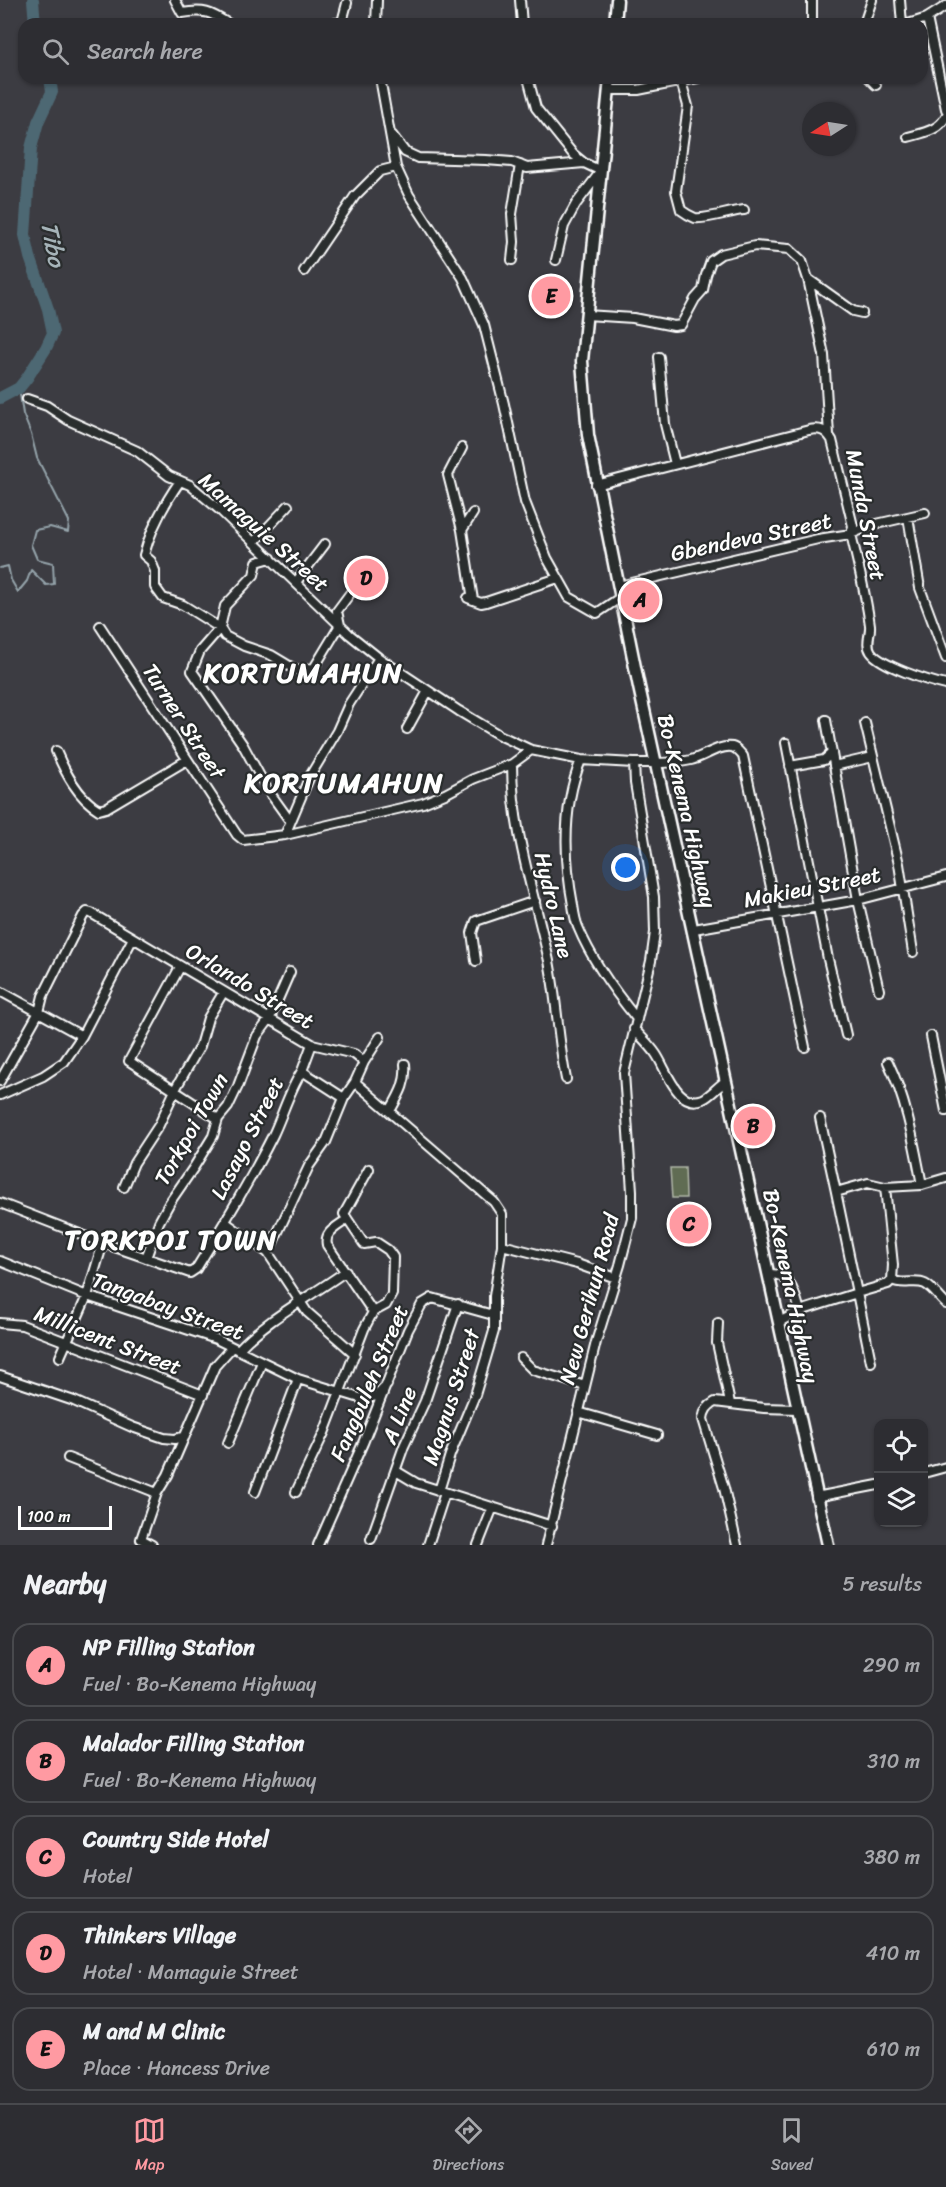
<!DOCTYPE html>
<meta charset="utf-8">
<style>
:root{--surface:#2d2d32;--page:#39393e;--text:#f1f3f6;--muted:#a7a8ac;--line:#48494d;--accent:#ff9aa2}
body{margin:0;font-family:Sriracha,sans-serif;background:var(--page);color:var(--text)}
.controls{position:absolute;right:18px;bottom:18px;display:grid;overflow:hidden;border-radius:12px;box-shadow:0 2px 4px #0004}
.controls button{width:54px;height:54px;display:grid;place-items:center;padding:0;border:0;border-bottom:2px solid var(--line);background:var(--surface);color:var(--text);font:30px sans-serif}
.compass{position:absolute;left:802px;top:102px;width:54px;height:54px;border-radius:50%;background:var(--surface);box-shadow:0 2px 4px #0004;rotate:258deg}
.scale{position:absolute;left:18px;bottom:15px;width:94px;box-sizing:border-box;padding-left:6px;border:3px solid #fff;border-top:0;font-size:16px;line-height:21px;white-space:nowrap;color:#fff;-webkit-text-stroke:4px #2a2d2e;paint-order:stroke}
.you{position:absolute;left:626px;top:868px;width:21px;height:21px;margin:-15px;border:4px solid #fff;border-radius:50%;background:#1a73e8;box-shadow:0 0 0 9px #1a73e833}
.badge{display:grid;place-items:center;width:39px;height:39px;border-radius:50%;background:var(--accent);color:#111;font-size:20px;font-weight:700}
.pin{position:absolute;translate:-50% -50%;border:3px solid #fff;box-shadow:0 2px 6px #0006}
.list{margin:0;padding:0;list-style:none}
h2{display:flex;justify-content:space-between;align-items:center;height:78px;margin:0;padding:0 24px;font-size:26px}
h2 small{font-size:20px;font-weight:400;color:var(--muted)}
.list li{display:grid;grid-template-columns:39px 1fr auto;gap:18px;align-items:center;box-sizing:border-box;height:84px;margin:0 12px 12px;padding:0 12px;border:2px solid var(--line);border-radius:18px}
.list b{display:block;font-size:22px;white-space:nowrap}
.list p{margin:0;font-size:20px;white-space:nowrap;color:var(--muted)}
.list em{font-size:20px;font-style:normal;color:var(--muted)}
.icon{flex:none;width:33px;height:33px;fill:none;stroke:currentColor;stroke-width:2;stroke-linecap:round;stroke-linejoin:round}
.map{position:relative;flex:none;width:946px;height:1545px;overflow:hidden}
.search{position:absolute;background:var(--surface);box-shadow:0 2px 4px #0004;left:18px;right:18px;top:18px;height:66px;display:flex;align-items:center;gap:15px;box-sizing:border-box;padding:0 21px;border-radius:18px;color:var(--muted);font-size:22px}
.sheet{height:558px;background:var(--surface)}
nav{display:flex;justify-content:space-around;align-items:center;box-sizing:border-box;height:84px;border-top:2px solid var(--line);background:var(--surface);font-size:16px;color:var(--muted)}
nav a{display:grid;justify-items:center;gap:3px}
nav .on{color:var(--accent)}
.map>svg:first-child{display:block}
</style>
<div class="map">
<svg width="946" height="1545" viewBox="0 0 946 1545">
<rect width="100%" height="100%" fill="#3c3c42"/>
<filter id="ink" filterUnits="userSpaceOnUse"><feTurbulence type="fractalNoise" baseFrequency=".0167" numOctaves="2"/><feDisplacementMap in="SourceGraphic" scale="12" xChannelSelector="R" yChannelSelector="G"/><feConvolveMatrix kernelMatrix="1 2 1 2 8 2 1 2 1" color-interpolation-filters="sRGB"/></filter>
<g filter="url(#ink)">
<path fill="#616c52" stroke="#b0b6a8" stroke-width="1.5" d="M670 1168H685L686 1198H672Z"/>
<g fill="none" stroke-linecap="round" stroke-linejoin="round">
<path stroke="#95a4ab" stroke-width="2" d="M0 568 8 566 11 580 18 592 27 581 31 570 46 585 54 584 53 563 37 559 31 545 35 530 50 527 68 532 69 521 37 458 31 434 23 414 19 388"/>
<path stroke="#4e6873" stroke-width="12" d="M33 0 35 24
M0 398 19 388 27 378 46 348 53 333 48 309 30 257 25 235 31 148 38 122 52 92 50 78"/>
<g stroke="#fff" stroke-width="12">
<path id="minor" d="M175 0 182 13C204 9 210 12 229 24
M520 0 522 24
M812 0V24
M900 0 902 24
M927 18 946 109
M331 24 342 22 347 3
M376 24 377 0
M864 24 872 0
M908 24 927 18 946 6
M380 78 396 167 409 195 463 278 484 325 504 404 525 502 547 558 569 597 597 613 621 597
M528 78 536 108 573 154 584 163 601 171 576 204 564 226 556 260
M869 78 876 85
M681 81 688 106 676 191 681 210C685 213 690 216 695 218 704 220 732 211 744 210
M609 90H638L698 78
M392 135 405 152 418 158 486 160 512 162 527 168 584 163
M908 137C922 133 939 131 946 116
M512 260 514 242 512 214 520 165
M304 271 355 196 380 171 396 167
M808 279 824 355 829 435
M586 315 633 318 674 326 681 325 695 299 703 290 706 275 711 261 721 254 755 246 789 249 802 261 808 279 853 311 862 313
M659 357 665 424 675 464
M27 399 47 406 68 420 137 451 169 476 190 485 222 512 349 634 379 658 459 711 499 735 531 750 581 760 634 763
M462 448 448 475 462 530
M180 481C164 504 151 528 144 555L151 561 155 571V587L163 598 183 605 220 628 225 636 244 646 271 655 296 670 314 668 340 625 337 611 369 568
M596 485 809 430C820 428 826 430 832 440L853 526 851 534C858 564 866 595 870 625 871 634 865 643 871 652 881 666 928 681 946 685
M473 513 462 530 473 600
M908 517 920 588 946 658
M254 542 288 506
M271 558 257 562 254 575 225 606 220 628 200 651 192 671 243 745 267 789 290 821
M296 582 325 544
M619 586 818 539 851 534 872 525 925 513
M468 598 481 603 486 602 558 578
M100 626 237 835 243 840 285 835 423 803 445 794 473 779 512 764
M826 720 858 900 879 990
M865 723 899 864 913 952
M407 729 428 691
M786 743 828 959 846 1035
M531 750 512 764C512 832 535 896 549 961 557 1000 558 1040 566 1079
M56 751C65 772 78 798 99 810L106 808 187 760
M581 760C563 805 564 858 573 905 574 912 575 920 578 927 592 961 614 991 637 1019
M790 766 824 760 832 753
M834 766 873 757
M285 835 310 776 337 731 349 704 379 658
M694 929 858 900 946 877
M476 961 472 933 476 921 535 901
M180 967 129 1061 218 1119
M0 991 82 1036
M634 1029C641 1037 650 1045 656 1054 667 1070 677 1109 703 1099 711 1095 718 1086 726 1081
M931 1036 946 1111
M364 1062 380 1037
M888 1062C907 1101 914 1144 922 1185
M302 1071 312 1044
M0 1081 39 1012 43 996 83 916 87 912 91 913 312 1044 354 1054 364 1062 355 1082 494 1202 502 1214V1245L494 1296V1331L475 1395 450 1455 439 1491
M0 1095 43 1076 64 1062 82 1036 133 938
M390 1111C399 1095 407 1083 405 1064
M820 1118 836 1192
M369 1169 344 1214 364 1244 376 1242 388 1250 393 1257 392 1294 386 1305 373 1312
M124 1187 134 1163 159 1125 177 1086 200 1046 208 1018 223 993
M0 1203 103 1243 190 1273 196 1269C223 1225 250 1181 273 1135 283 1114 289 1091 302 1071L344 1098
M225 1222 268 1253 307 1312 355 1354
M502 1245 577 1264 616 1278
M268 1253 309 1166 326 1142 344 1098 355 1082
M146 1258 159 1222 170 1202 194 1167 213 1136 218 1119 228 1107 238 1086 257 1036 269 1020 290 972
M0 1261 87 1296 216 1339 298 1379 363 1399 376 1396 387 1385
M769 1274C791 1273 795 1294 800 1311
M892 1280C903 1286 915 1279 925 1284 933 1288 939 1298 946 1304
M779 1322 800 1311 857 1293 836 1192 868 1183 885 1187 922 1185 946 1178
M0 1323 22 1325 203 1395
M718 1323 717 1343 730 1403
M238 1350C268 1318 310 1297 346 1271
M60 1357 87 1296 103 1243
M521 1358 533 1370 585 1386
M871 1362 857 1293 888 1284 892 1280 893 1265 885 1187
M0 1376 74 1401 132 1427 164 1438 175 1439 185 1436
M578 1412 657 1435
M228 1443 262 1362
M68 1458 157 1493 168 1475 215 1366 232 1347
M396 1471 416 1483 552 1526
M924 1473 946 1467
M255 1492 298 1379
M296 1492 324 1433 364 1329 373 1312 327 1245C324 1232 337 1227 346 1220
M816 1497 878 1485
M371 1539 404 1446 425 1401 458 1304
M152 1545 141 1539 157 1493
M318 1545 363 1443 408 1330 422 1304 432 1298 493 1315
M428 1545 445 1493
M478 1545 493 1507
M546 1545 596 1342 620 1265 632 1218V1191L624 1073 651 961 655 932 654 897 635 783 634 763C652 763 673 764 691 760 704 757 718 745 732 747 737 748 740 753 743 756L805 1047
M737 1545 724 1488 703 1419C704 1411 707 1406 715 1402L764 1408 797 1409"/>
</g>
<g stroke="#fff" stroke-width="15">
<path id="highway" d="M615 24 617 0
M610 78 582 361 588 435 639 687 828 1545"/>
</g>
<use href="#minor" stroke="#2a2d2e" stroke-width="8"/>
<use href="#highway" stroke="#2a2d2e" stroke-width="10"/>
</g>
</g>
<g text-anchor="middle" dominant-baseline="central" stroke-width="4.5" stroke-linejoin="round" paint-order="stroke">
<g font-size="22" fill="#fff" stroke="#2a2d2e">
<text transform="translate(866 515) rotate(79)">Munda Street</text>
<text transform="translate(264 532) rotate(42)">Mamaguie Street</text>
<text transform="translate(751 537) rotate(-12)">Gbendeva Street</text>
<text transform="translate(184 721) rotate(57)">Turner Street</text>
<text transform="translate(687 811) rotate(77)">Bo-Kenema Highway</text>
<text transform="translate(812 887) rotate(-11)">Makieu Street</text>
<text transform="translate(554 905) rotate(77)">Hydro Lane</text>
<text transform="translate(250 986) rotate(31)">Orlando Street</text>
<text transform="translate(191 1129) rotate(-60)">Torkpoi Town</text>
<text transform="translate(247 1138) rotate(-63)">Lasayo Street</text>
<text transform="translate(791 1286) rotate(78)">Bo-Kenema Highway</text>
<text transform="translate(589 1299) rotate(-75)">New Gerihun Road</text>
<text transform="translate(168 1306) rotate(20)">Tangabay Street</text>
<text transform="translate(108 1340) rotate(21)">Millicent Street</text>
<text transform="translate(369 1383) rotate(-67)">Fangbuleh Street</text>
<text transform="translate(451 1397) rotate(-72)">Magnus Street</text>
<text transform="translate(399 1415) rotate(-68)">A Line</text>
</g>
<g font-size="24" font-style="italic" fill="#a6b4b9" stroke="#2a2d2e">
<text transform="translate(53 244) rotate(80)">Tibo</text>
</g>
<g font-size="28" font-weight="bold" letter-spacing="1.5" fill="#fff" stroke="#2a2d2e">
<text x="303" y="672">KORTUMAHUN</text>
<text x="344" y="782">KORTUMAHUN</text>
<text x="171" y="1239">TORKPOI TOWN</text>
</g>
</g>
</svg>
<div class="controls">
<button><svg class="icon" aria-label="locate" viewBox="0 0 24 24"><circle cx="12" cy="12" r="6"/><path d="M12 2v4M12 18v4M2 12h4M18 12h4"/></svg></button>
<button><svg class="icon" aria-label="layers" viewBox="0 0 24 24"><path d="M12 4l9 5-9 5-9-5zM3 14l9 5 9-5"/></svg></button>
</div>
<svg class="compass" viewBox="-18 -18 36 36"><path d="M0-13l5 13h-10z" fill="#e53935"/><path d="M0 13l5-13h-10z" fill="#a7a8ac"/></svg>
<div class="scale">100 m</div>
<div class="you"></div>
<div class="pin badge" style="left:640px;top:600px">A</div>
<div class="pin badge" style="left:753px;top:1126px">B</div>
<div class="pin badge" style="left:689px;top:1224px">C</div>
<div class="pin badge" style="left:366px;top:578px">D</div>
<div class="pin badge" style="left:551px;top:296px">E</div>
<div class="search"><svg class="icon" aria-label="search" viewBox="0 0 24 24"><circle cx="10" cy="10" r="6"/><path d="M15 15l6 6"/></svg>Search here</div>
</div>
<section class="sheet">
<h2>Nearby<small>5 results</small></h2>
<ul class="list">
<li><span class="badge">A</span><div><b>NP Filling Station</b><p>Fuel · Bo-Kenema Highway</p></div><em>290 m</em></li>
<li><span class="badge">B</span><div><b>Malador Filling Station</b><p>Fuel · Bo-Kenema Highway</p></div><em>310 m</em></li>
<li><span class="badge">C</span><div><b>Country Side Hotel</b><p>Hotel</p></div><em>380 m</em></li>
<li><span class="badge">D</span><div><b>Thinkers Village</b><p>Hotel · Mamaguie Street</p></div><em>410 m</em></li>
<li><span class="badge">E</span><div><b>M and M Clinic</b><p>Place · Hancess Drive</p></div><em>610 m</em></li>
</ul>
</section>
<nav>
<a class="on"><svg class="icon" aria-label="map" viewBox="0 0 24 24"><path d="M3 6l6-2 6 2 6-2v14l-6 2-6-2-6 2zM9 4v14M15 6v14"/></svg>Map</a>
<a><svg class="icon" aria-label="directions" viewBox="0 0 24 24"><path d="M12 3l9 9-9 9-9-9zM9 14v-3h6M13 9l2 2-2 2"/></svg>Directions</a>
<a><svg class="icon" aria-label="saved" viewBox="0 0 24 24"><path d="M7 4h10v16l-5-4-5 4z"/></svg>Saved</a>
</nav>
